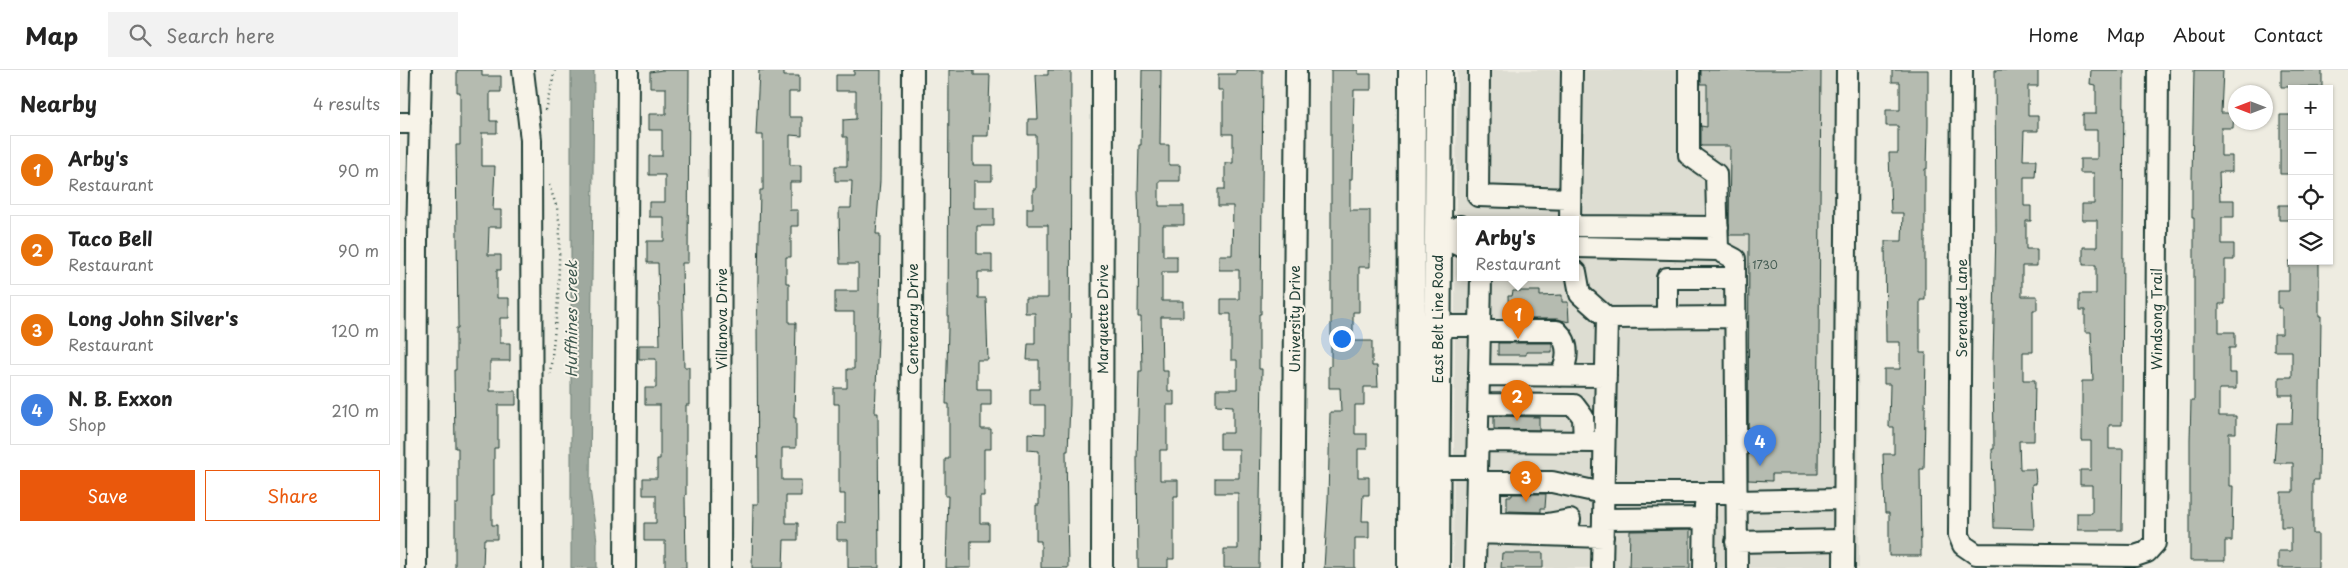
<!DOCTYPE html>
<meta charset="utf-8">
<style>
:root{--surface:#fff;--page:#f2f2f2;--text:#222;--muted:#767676;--line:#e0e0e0;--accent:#ea580c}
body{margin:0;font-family:"Playpen Sans",sans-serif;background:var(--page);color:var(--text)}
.controls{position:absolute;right:15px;top:15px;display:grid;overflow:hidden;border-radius:0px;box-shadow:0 1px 4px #0004}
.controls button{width:45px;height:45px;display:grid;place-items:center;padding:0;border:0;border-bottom:1px solid var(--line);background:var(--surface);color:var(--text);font:25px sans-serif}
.compass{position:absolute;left:1828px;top:15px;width:45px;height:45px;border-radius:50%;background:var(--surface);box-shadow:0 1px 4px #0004;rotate:270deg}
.you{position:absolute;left:941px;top:268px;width:18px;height:18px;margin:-12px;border:4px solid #fff;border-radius:50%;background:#1a73e8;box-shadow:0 0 0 8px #1a73e833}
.badge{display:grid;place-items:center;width:32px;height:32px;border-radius:50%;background:var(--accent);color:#fff;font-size:16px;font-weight:700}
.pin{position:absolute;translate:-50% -41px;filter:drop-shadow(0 1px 2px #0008)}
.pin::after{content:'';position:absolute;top:26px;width:18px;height:15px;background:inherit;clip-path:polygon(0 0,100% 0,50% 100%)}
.popup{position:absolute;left:1057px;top:146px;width:122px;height:65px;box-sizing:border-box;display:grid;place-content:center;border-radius:0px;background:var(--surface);filter:drop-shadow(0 1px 4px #0005);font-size:16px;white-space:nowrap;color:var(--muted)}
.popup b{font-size:19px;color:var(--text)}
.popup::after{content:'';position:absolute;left:50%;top:100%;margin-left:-10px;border:10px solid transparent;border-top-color:var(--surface)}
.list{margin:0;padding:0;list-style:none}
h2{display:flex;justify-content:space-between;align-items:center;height:65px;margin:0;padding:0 20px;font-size:21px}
h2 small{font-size:16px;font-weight:400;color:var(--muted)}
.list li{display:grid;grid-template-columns:32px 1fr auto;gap:15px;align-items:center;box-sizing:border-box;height:70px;margin:0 10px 10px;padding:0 10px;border:1px solid var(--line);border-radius:0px}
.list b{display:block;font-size:19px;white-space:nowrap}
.list p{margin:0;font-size:16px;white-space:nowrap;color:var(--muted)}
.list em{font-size:16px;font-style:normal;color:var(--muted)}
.actions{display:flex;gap:10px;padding:15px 20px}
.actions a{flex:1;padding:11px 0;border:1px solid var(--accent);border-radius:0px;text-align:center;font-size:18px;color:var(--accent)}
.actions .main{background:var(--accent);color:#fff}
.icon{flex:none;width:28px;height:28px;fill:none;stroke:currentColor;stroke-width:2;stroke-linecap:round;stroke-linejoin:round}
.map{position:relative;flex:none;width:1948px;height:498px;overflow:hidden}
header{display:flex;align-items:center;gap:30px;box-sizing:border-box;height:70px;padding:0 25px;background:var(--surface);border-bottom:1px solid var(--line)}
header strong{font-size:24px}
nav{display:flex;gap:28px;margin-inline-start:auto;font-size:18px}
.search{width:350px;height:45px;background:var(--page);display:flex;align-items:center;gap:12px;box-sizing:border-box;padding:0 18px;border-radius:0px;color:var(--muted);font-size:19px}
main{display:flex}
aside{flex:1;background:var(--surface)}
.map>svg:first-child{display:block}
</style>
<header>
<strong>Map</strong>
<div class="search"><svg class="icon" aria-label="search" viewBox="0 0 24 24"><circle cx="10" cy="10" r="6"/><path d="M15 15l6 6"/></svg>Search here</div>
<nav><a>Home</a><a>Map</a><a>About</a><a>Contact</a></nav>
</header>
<main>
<aside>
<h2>Nearby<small>4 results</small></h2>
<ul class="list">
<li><span class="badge" style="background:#e8710a">1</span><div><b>Arby's</b><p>Restaurant</p></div><em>90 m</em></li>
<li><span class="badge" style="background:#e8710a">2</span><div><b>Taco Bell</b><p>Restaurant</p></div><em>90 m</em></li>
<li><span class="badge" style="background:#e8710a">3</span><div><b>Long John Silver's</b><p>Restaurant</p></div><em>120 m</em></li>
<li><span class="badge" style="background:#3f7fe0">4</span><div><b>N. B. Exxon</b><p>Shop</p></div><em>210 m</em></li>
</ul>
<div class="actions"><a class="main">Save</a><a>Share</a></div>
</aside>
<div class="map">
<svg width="1948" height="498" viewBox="0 0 1948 498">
<rect width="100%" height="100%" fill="#eeece1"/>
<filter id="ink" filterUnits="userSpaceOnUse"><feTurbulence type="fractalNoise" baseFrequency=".02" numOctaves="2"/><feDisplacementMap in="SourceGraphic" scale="10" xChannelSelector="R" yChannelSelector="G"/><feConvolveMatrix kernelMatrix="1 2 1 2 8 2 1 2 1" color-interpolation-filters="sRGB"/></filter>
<g filter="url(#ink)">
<path fill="#ddddd2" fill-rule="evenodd" d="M1057 0H1458L1459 498H1053ZM1060 150H1176V208H1060Z"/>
<path fill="#9fa99f" stroke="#6c7e74" d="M171 0H194L190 418 197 471V498H171Z"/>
<path fill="#b5bbb0" stroke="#1f3d34" d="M57 0H82V6H101V22H90V51H97V63H82V96H95L93 140H101V157H89L88 185H101V200H97V228H109V248H100V273H110V291H90V321H116V335H98V378H94V425H92V455H97V469H84L83 498H55V434H58V378H55L54 300H56V258H58L56 75H60V22H57Z
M262 0H289L288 193H282L284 297H289V335H286V425H285L286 498H265V471H244V453H256V425H243V408H257V389H260V335H245V318H256V289H239V275H260L258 193H247V171H264V147H249V132H265V105H249V86H262V60H249V44H266V18H250V2Z
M359 0H384V6H399V22H389V47H402V66L390 65V95H401V112H390V140H398V156H391V187H386V213H389V253H396L394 348H396V378H382V410H401V426H386V453H398V470H384L383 498H352L353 434H358L357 253 360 120H363V65H356Z
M454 0H481L480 111 476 164H480L479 242 475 343H478L479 498H448V470H437V453H445V424H439V334H434V318H447V299H454V242H435V221H458V194H440L439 138H451L452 111H435V96H447V67H443V50L456 49V21H436V5H454Z
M549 0H574V5H590L588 66H573V95H592V111H574V138H594V156H577V184H592V202H578V228H586L588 290H577V319H591V335H581V359H591V379H584V426H580V453H589V471H571V498H546L548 426H545V389H549V334H546L548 258Z
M648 0H671L670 335 668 381H666L668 498H641V471H636V435H639V381L628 380V363L645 364V335H630V319H639V290H627L628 274H635V243H625V228H648V155H627V138H633V119H636V65H628V49H638L636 5H648Z
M742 0H761L760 75H769V95H780V111H759V136H784V155H763V186H777V202H762V231H783V247H761L762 301H768V321H774V335H767V380H760V410H778V426H774V489H768V498H738L737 389 739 301H742L741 247H738L739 156 738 122 739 75H741Z
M836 0H863L861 244H859V299H862L859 498H824V479H838V423H815V408H839V379H820V363H833V336L816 335V319H837V290H831V244H821V229H839V200H819V185H832L833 136H818V119H825V93H833V64H823V20H818V4H836Z
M931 0H958V4H971V20H954L952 109H950V140H970V197H959V242H953V271H972V296H977L978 317H964V335H955V364H967V379H958V407H969V425H963L962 451H969V468H955V498H924L928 431 930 342H941L940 318H929V297L931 296Z
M1301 0H1421L1418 404H1372V411L1348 410 1349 165H1329L1330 76H1301V56L1307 57V14H1301Z
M1492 0H1528V56L1527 99H1525V230H1520V283H1526L1524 399H1520L1521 486H1489V443H1485L1483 384H1494V357H1489L1490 314H1484V299H1500V272H1486L1485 171H1502L1503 143H1491L1489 83H1498V56H1486V40H1500V12H1492Z
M1595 0H1638V16H1628V46H1638V61H1624L1623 90H1636L1635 107H1624V136H1631V151H1626V179H1637V196H1622V226H1637V240H1633V282H1623V310H1635L1634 371H1619L1620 399H1635L1636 414H1632L1634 459 1594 458 1592 379H1594L1593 291 1596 160Z
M1691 0H1724L1722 355H1709V379H1723L1722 460H1677V443H1692V415H1680V400H1691V371H1682V311H1693L1691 262H1685V240H1680V224H1696V195H1683V177H1697V150H1682V134H1694V103H1680V89H1697V60H1683V44H1696V15L1690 14Z
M1794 0H1823L1821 43H1834L1833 58H1821V86H1832V102H1819L1820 130H1834V147H1822V174H1834V190H1825V234H1819V262H1835V278H1829V303H1836V319H1819V346H1836V363H1829V416H1833L1832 471H1825V491H1790V370L1791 330H1794V147H1792V109Z
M1881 0H1922V17H1881Z
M1880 45H1892V104H1880Z
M1879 135H1892V150H1879Z
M1889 191H1919V246H1921L1919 410H1913V464H1918V498H1878V481H1891V457H1881V422H1893V393H1874L1877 353H1892L1893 325H1879V307H1892V281H1874V264H1882V238H1878V221H1889Z
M1113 221H1140V226L1162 225V232H1168L1169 252 1157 249H1109L1108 226H1112Z
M1098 273H1152V282H1126V285H1098Z
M1094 346 1139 347V360L1094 359Z
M1112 424H1146L1145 438H1141V442L1107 441V426H1112Z
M1290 460V498H1229L1230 461Z
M1102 483H1143V498H1101Z"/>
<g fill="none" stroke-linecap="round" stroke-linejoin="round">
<g stroke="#1f3d34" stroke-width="24">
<path id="minor" d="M123 0 131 70 132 498
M1079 0 1078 126 1170 129
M1289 0V85L1316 104 1318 180 1335 189 1337 498
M1562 0 1559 465 1563 475 1576 484 1735 486 1747 482 1755 473 1758 0
M0 53H20
M1170 150 1172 0
M1176 156 1318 157
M1038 166 1060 156
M1038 166 1060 176
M1176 177 1318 180
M1176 202 1180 224 1207 248 1202 498
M1207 248 1335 247
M1267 248V208H1335
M1037 256H1080
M1080 261H1157C1171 274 1168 291 1160 306
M1079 305 1206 306
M1079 334 1174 335 1183 347 1184 372
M1078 371 1197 372
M1037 397H1077
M1077 412H1152L1203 423H1336
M1090 422V449L1097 453 1147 454 1170 450
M1336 431 1444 429
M1203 449 1305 448
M1076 463 1203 467
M1336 472 1444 470
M16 498 17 169 21 0
M225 498 228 0
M320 498 321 0
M511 498 513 0
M702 498 703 0
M892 498 896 0
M1075 498 1081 208
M1304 498 1305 435
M1444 498 1447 0"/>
</g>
<g stroke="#1f3d34" stroke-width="30">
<path id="major" d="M1011 498 1012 0
M1036 498 1039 0"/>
</g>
<path stroke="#1f3d34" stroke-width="2.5" stroke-dasharray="1 4" stroke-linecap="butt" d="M145 40 155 0
M149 115 157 138 160 156 158 230 150 304"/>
<use href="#minor" stroke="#f7f3e8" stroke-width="20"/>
<use href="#major" stroke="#f7f3e8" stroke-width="26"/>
</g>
</g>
<g text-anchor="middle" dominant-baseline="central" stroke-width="4" stroke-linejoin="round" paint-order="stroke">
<g font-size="11" fill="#445c53">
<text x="1365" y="194">1730</text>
</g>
<g font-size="14" fill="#1f3d34" stroke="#f7f3e8">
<text transform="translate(1561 238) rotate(-90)">Serenade Lane</text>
<text transform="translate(321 249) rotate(-90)">Villanova Drive</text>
<text transform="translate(512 249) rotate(-90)">Centenary Drive</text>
<text transform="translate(702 249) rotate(-90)">Marquette Drive</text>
<text transform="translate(894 249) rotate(-90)">University Drive</text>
<text transform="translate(1037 249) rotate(-90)">East Belt Line Road</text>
<text transform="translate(1756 249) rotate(-90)">Windsong Trail</text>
</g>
<g font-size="15" font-style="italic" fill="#3f584f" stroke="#f7f3e8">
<text transform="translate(170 249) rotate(-90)">Huffhines Creek</text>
</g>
</g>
</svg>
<div class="controls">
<button>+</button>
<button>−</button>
<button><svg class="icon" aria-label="locate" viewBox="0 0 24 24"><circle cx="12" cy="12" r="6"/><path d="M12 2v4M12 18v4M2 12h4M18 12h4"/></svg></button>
<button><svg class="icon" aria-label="layers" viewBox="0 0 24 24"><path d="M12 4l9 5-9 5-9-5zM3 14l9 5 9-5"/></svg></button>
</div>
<svg class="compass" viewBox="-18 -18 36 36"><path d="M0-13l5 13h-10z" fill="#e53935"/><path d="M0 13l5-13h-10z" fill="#767676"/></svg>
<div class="you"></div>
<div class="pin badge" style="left:1118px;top:269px;background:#e8710a">1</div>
<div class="popup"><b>Arby's</b>Restaurant</div>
<div class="pin badge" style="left:1117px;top:351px;background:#e8710a">2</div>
<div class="pin badge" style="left:1126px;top:432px;background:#e8710a">3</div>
<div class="pin badge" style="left:1360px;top:396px;background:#3f7fe0">4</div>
</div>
</main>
